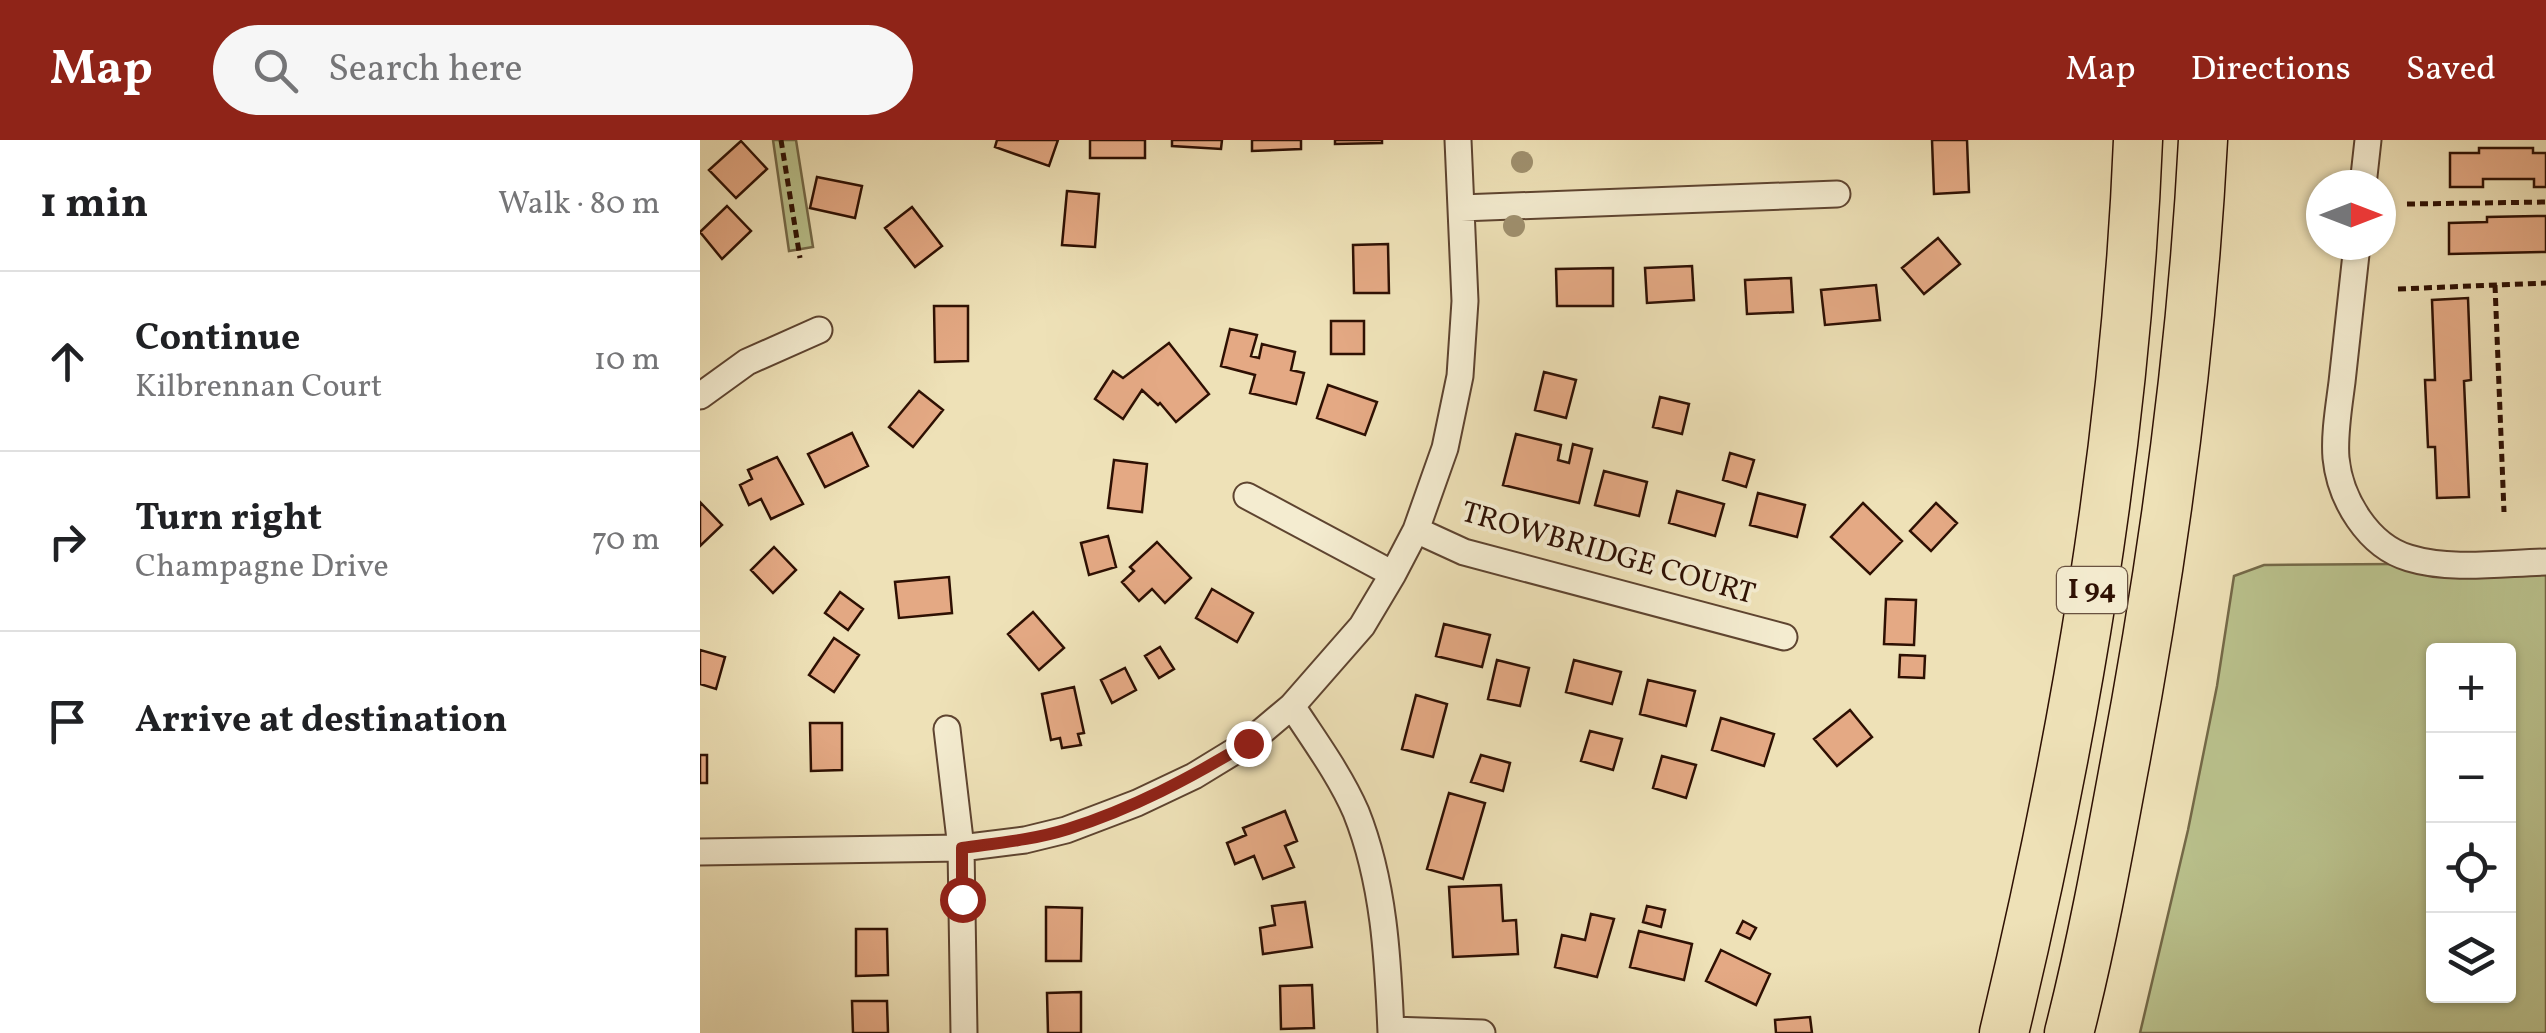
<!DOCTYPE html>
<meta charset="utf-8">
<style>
:root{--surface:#fff;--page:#f6f6f6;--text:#202124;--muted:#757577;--line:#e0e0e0;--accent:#8f2418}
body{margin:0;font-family:Vollkorn,serif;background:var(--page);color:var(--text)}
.controls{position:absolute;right:30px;bottom:30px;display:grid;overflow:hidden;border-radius:10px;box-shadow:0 2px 8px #0004}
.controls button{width:90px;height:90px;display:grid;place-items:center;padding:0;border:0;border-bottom:2px solid var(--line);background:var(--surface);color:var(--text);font:50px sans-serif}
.compass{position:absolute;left:1606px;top:30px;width:90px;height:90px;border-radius:50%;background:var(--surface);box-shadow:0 2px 8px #0004;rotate:90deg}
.stop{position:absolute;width:30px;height:30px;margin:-22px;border:8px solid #8f2418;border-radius:50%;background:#fff}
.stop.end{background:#8f2418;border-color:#fff;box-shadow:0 2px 10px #0008}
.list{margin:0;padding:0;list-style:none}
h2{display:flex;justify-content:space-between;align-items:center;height:130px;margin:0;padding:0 40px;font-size:42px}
h2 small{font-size:32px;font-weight:400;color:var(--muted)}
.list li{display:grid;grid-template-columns:65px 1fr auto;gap:30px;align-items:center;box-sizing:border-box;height:180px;padding:0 40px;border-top:2px solid var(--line)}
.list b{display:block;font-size:38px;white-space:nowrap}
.list p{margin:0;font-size:32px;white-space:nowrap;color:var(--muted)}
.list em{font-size:32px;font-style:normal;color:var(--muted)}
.icon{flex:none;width:55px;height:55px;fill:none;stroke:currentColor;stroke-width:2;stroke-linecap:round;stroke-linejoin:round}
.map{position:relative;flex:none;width:1846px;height:893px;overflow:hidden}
header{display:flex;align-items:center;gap:60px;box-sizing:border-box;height:140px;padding:0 50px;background:var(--accent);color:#fff}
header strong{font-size:48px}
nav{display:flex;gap:55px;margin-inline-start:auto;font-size:35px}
.search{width:700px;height:90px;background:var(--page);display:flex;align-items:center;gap:25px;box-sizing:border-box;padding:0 35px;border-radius:55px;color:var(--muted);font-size:38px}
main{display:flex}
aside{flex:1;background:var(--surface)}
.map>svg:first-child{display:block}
</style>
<header>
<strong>Map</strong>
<div class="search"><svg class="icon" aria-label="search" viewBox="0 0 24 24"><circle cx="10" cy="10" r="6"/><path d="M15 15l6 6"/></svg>Search here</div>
<nav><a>Map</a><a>Directions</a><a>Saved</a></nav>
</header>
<main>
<aside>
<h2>1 min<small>Walk · 80 m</small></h2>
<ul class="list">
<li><svg class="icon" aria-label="ahead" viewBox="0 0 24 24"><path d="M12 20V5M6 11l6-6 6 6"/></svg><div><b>Continue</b><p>Kilbrennan Court</p></div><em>10 m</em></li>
<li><svg class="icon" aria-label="right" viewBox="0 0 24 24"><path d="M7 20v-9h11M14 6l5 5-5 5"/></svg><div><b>Turn right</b><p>Champagne Drive</p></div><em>70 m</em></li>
<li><svg class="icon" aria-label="arrive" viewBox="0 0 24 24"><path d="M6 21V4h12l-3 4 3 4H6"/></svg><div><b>Arrive at destination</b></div></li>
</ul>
</aside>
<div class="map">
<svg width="1846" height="893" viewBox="0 0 1846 893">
<rect width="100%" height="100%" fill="#eee1b7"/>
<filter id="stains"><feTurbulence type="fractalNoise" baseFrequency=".002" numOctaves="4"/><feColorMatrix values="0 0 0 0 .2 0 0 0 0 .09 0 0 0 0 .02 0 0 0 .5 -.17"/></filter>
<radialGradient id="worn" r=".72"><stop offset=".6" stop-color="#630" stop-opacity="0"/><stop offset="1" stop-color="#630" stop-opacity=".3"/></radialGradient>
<path fill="#bac28d" stroke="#746948" stroke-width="2.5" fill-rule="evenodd" d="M73 0H96L113 107 89 111Z
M1846 423V893H1440L1488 690 1517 546 1534 436 1564 425ZM1734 510H1808V856H1734Z"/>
<path fill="#e4a984" stroke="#2e1003" stroke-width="2.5" d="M297 0H358L349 26 295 7Z
M390 0H445V18H390Z
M472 0H522L521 9 472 6Z
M552 0H601V9L552 11Z
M635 0H682V3L635 4Z
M1232 0H1267L1269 52 1234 54Z
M41 1 67 29 36 58 9 30Z
M1779 8H1833V13H1846V47H1834V39H1783V47H1750V13H1779Z
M117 37 162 46 155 78 110 68Z
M367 51 399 54 395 107 362 105Z
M27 66 51 91 22 119 0 92Z
M212 67 242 106 215 127 185 88Z
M1837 76H1846V112L1749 114V83L1787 82V77Z
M1238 98 1260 124 1224 154 1202 128Z
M688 104 689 153H654L653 105Z
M992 126 994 160 947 163 945 128Z
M913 128V166H857L856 129Z
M1091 138 1093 172 1047 174 1045 140Z
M1176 145 1180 180 1125 185 1121 150Z
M1768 158 1771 240 1764 241 1769 357 1737 358 1735 307H1728L1725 240H1735L1732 160Z
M234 166H268V221L235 222Z
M631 181H664V214H631Z
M530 189 557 195 551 216 559 218 562 204 595 212 591 230 604 233 596 264 550 253 555 235 521 226Z
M469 203 509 254 476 282 460 263 458 265 442 250 423 279 395 259 413 231 423 238Z
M844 232 876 240 866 278 835 270Z
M628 245 677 262 665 295 617 278Z
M219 251 243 270 213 307 189 287Z
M960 257 989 264 982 294 953 287Z
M152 293 168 326 125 347 108 314Z
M816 294 861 305 858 320 869 323 873 304 892 309 879 363 803 345Z
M1030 313 1054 320 1046 347 1023 340Z
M77 317 103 364 71 379 61 359 49 365 40 345 52 339 48 330Z
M414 320 447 324 442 372 408 368Z
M904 331 947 342 939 376 895 365Z
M977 351 1024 364 1015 396 969 383Z
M1058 353 1105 365 1097 397 1050 385Z
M0 362 22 385 0 406Z
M1163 363 1202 401 1170 434 1131 397Z
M1236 363 1257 383 1231 411 1210 391Z
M408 396 416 427 389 435 381 403Z
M457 402 491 438 465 463 452 449 439 461 422 442 434 431 430 427Z
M74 407 96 430 73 453 51 430Z
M249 437 252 473 199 478 195 442Z
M512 449 553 473 537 502 496 478Z
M140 452 163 469 148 490 125 473Z
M1186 459 1216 460 1214 505 1184 504Z
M333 472 364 508 339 530 308 494Z
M744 484 790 495 782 527 736 516Z
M134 498 159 515 134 552 109 535Z
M460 507 474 529 459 538 445 516Z
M0 510 25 517 16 549 0 544Z
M1200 515 1225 516 1224 538 1199 537Z
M797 520 829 528 820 566 788 559Z
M874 520 921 532 912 564 866 552Z
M425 528 436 550 412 563 401 540Z
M948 540 995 551 986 586 940 574Z
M374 547 384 593 378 594 381 605 362 608 360 598 351 600 342 554Z
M716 555 747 564 733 617 702 609Z
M1150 570 1172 597 1137 626 1114 599Z
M1021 578 1074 594 1064 626 1012 610Z
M110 583H142V630L111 631Z
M890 591 922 599 913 630 881 621Z
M0 615H7V643H0Z
M781 615 810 623 803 651 771 642Z
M962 616 996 625 986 658 953 648Z
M749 653 785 663 763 739 727 729Z
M585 671 597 701 585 706 594 727 563 739 554 716 535 724 527 703 546 695 543 688Z
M801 745 803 781 816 780 818 814 753 817 749 747Z
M605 762 612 807 563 814 560 788 575 785 572 766Z
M947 766 965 770 961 787 943 782Z
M346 767 382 768 381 821H346Z
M891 774 914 779 897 837 855 827 862 795 885 800Z
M1043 781 1056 788 1050 799 1037 793Z
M156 789H187L188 835 156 836Z
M939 791 992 804 984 840 930 827Z
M1021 810 1070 834 1056 865 1006 841Z
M612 845 614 888 581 889 580 846Z
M381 852V893H348L347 853Z
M152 861H187L188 893H153Z
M1110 877 1112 893H1076L1075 880Z"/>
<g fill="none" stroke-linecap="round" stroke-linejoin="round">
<g stroke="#5e4430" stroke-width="29">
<path id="street" d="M1663 45 1668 0
M761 68 1137 54
M1657 105C1652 151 1647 196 1642 242 1639 266 1634 294 1636 318 1640 359 1668 406 1709 418 1751 431 1803 423 1846 422
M0 256 47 222 119 190
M547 356 693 434
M716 390 764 412 1084 497
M592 566C614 600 640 635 656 672 684 742 688 819 691 893
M247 589 261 708 264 893
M0 712 261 708 325 700 366 690 437 663 494 636 548 603 592 566 662 486 693 434 716 390 745 308 760 236 765 161 758 0
M691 890 782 893"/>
</g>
<g stroke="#2e1003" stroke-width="51">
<path id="highway" d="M1304 893C1374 601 1426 301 1438 0
M1369 893C1391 807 1407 720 1423 633 1463 423 1492 213 1503 0"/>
</g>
<path stroke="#2e1003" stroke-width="5" stroke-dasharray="8 5" stroke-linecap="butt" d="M81 0 100 118
M1707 64 1846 62
M1795 145 1804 372
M1698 149 1846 143"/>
<use href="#street" stroke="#f4ecd0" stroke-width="25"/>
<use href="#highway" stroke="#eee1b7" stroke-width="48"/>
</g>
<g fill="#9f906e">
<circle cx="822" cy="22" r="11"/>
<circle cx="814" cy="86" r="11"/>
</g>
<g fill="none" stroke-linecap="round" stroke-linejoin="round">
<path stroke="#8f2418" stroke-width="12" d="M262 759V708C297 703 333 700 368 689 432 669 490 638 548 603"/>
</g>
<g text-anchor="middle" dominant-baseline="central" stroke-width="8" stroke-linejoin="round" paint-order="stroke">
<rect fill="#f4ecd0" stroke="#695240" stroke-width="2.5" x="1357" y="427" width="70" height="46" rx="8"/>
<g font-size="28" font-weight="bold" fill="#2e1003">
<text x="1392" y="450">I 94</text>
</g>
<g font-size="30" fill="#2e1003" stroke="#f4ecd0">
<text transform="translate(908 414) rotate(16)">TROWBRIDGE COURT</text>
</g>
</g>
<rect width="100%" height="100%" filter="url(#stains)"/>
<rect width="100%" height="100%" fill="url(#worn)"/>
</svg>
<div class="controls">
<button>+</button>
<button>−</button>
<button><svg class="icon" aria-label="locate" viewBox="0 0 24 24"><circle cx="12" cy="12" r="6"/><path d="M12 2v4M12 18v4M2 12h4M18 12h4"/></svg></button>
<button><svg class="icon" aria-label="layers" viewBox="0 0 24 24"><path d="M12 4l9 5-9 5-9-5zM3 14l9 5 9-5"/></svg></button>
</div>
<svg class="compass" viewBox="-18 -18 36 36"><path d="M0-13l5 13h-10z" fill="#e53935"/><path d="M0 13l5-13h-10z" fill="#757577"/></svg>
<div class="stop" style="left:262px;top:759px"></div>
<div class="stop end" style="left:548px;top:603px"></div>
</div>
</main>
